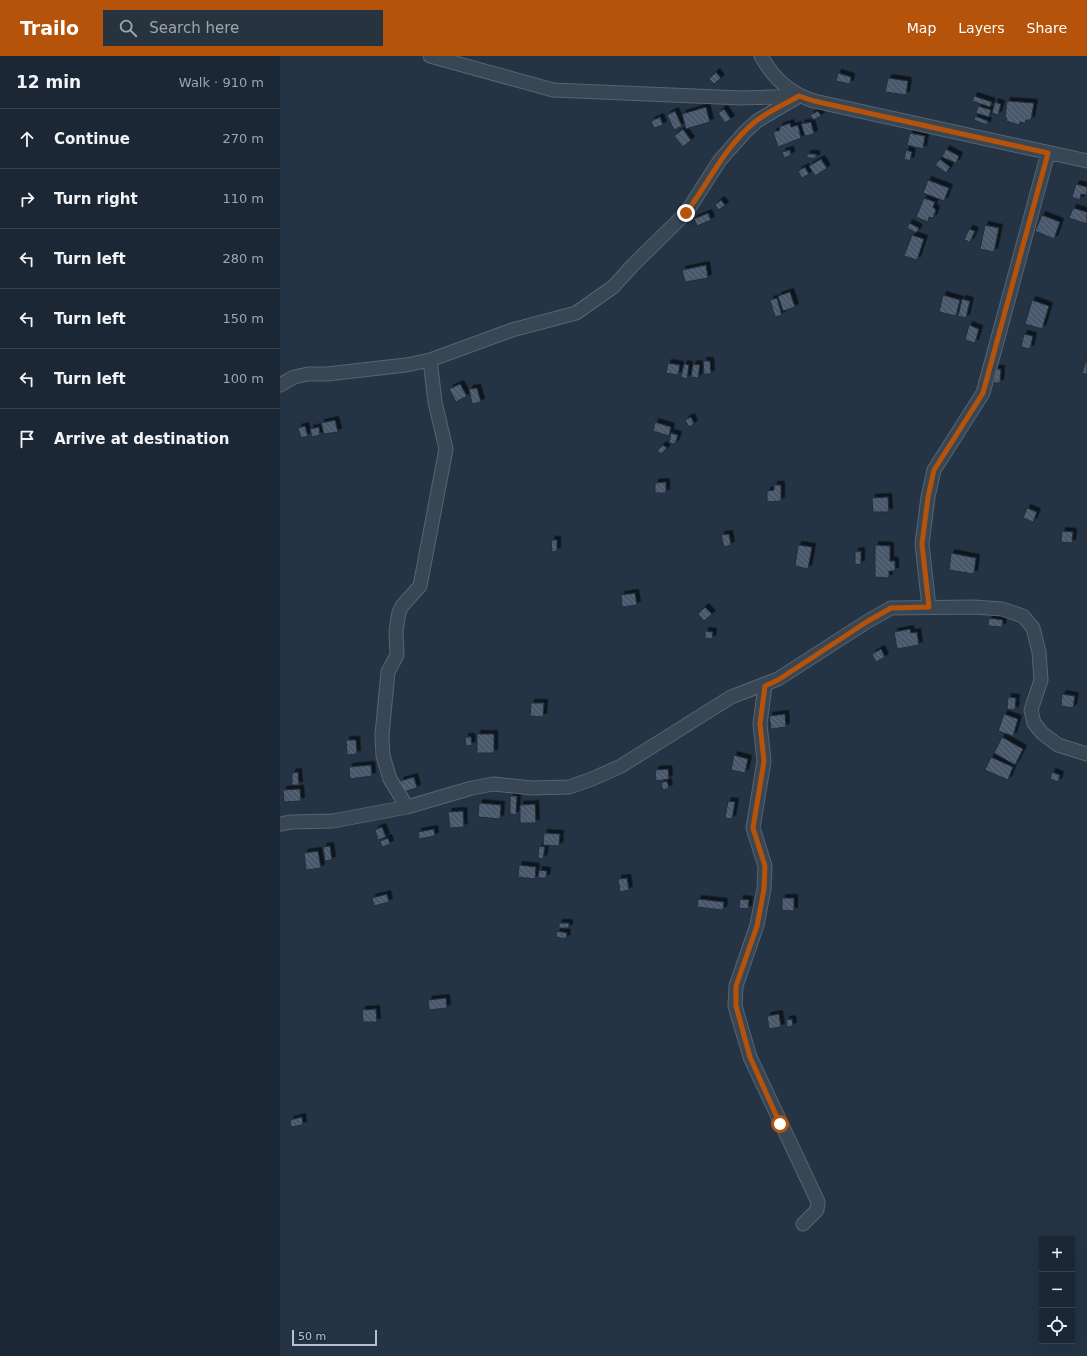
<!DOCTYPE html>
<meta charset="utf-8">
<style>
:root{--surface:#1b2734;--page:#283340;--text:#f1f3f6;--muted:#a0a5ac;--line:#39444f;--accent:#b45309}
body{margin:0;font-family:"DejaVu Sans",sans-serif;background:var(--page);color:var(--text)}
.controls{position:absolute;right:12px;bottom:12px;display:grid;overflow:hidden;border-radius:0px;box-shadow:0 4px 16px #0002}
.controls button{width:36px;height:36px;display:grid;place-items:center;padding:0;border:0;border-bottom:1px solid var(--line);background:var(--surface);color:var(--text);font:20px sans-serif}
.scale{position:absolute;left:12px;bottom:10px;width:85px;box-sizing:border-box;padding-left:4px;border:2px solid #b6c1ce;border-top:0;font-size:11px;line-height:14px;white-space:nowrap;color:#b6c1ce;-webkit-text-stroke:3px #1d2b39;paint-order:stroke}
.stop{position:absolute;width:12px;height:12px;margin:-9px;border:3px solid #b45309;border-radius:50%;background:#fff}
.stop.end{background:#b45309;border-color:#fff;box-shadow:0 1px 4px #0008}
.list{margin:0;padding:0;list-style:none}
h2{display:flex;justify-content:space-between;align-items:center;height:52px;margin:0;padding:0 16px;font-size:17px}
h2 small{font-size:13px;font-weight:400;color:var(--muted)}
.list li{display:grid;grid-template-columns:26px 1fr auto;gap:12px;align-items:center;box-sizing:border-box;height:60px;padding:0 16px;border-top:1px solid var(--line)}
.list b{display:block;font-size:15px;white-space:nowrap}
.list em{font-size:13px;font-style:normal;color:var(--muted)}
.icon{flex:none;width:22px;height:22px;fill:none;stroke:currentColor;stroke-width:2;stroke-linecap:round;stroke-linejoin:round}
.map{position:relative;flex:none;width:807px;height:1300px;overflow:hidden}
header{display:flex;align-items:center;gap:24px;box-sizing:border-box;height:56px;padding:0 20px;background:var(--accent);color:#fff}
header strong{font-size:19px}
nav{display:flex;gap:22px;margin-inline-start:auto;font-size:14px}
.search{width:280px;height:36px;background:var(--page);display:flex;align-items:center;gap:10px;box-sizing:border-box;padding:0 14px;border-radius:0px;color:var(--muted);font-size:15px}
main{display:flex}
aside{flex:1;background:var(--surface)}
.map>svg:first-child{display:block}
</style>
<header>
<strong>Trailo</strong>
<div class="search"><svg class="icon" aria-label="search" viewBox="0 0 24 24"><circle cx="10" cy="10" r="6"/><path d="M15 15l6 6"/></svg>Search here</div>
<nav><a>Map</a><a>Layers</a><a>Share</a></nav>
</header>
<main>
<aside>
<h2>12 min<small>Walk · 910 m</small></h2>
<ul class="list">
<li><svg class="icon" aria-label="ahead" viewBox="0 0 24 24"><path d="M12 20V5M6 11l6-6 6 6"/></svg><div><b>Continue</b></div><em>270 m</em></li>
<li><svg class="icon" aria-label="right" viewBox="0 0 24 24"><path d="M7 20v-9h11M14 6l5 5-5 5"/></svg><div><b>Turn right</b></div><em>110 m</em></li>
<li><svg class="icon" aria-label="left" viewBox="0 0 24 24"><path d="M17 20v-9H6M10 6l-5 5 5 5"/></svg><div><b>Turn left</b></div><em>280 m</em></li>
<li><svg class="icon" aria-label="left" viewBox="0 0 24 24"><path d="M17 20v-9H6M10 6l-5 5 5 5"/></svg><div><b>Turn left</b></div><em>150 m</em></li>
<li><svg class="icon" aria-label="left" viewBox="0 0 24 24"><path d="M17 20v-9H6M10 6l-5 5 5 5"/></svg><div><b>Turn left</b></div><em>100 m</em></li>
<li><svg class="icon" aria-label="arrive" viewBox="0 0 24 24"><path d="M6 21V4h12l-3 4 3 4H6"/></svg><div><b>Arrive at destination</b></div></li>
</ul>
</aside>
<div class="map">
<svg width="807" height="1300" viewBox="0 0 807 1300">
<defs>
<pattern id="building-back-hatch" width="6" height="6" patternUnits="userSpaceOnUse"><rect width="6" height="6" fill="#48586b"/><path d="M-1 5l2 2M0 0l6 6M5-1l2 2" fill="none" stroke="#606e7f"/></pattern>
<filter id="shadow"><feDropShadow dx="3.5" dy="-3.5" stdDeviation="0" flood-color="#0009"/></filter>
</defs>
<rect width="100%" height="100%" fill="#243445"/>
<path fill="url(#building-back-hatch)" stroke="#202d3b" filter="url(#shadow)" d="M436 16 441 22 434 28 429 23Z
M558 17 571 21 570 28 556 25Z
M608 22 628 25 626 39 605 36Z
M694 40 712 46 710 51 692 45Z
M727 45 754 47 751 64H746L745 67 740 66 739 69 726 65 727 62 725 61Z
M715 46 721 48 718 59 712 57Z
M698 50 711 54 709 61 696 57Z
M426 51 430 66 406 73 402 58Z
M444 53 451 63 445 67 438 57Z
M395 55 402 70 394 74 387 59Z
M538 55 541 60 533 64 530 59Z
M695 60 708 65 707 69 694 64Z
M380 61 383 69 374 72 371 65Z
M531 66 534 78 525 80 521 68Z
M510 67 511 71 518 69 521 82 498 91 493 76 500 74 499 71Z
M403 73 411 84 403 91 394 80Z
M630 77 645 80 643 93 627 89Z
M666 93 679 100 676 107 662 101Z
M510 94 511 99 504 102 502 96Z
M626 94 632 96 630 105 624 103Z
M527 98H536V102H527Z
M541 103 547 112 535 120 529 110Z
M660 103 670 111 666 117 655 109Z
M525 111 529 118 522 122 518 115Z
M648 124 669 132 664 145 643 137Z
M796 128 807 131V139L801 138 800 144 792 141Z
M644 142 655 146 653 151 656 154 653 162 649 161 648 166 636 161Z
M441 144 445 149 439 154 435 149Z
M793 152 807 156V168L789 162Z
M428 157 431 164 417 170 414 163Z
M762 159 780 166 774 183 755 175Z
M629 167 639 172 636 177 627 172Z
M705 169 719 172 714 196 700 193Z
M689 173 695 175 690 186 684 184Z
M632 179 644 183 637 204 624 200Z
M426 209 428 222 405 226 402 214Z
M510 236 515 251 503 255 498 240Z
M663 239 680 244 676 260 659 256Z
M497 242 502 259 495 261 490 244Z
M682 243 690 245 686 262 678 260Z
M752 244 769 250 762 273 745 268Z
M689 269 699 273 695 287 685 284Z
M744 278 753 280 750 293 741 291Z
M807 301V319L802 317Z
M423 305H430L431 318H424Z
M388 307 400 309 398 319 386 317Z
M404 308 409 309 407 323 401 321Z
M413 308 420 309 418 322 411 321Z
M714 313H721L720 327H714Z
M180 328 187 340 176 346 169 333Z
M197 332 201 346 192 348 189 333Z
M411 361 414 368 409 371 405 364Z
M55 364 58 376 44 378 41 367Z
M375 366 391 371 389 380 373 375Z
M25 370 28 380 21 382 18 372Z
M39 371 40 379 32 381 30 373Z
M391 377 398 379 395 388 389 387Z
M383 389 387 392 381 398 377 395Z
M386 426V437H375V427Z
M494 429H501V445L487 446V435L494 434Z
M608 441 609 456H593L592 442Z
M747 452 757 456 753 466 743 462Z
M782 475 793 476 792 487 781 486Z
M449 478 451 489 444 491 441 479Z
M271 484H277V495L272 496Z
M518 489 532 491 528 513 515 510Z
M595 489 610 490V505H615V515H609V522L595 521Z
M581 495V508L575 509V496Z
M671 497 696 502 694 518 669 514Z
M355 537 357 549 342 551 341 539Z
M425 551 432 558 424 565 418 558Z
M709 562 723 564 722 571 708 570Z
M630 573 631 577 637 576 639 589 617 593 614 576Z
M425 575 433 576 432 583 425 582Z
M601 593 605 601 596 606 592 598Z
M782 638 795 640 793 652 781 650Z
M728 641 736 642 735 654 727 653Z
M251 647H264L263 661 250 660Z
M505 658 506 671 491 673 489 660Z
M724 658 738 663 733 680 718 675Z
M197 678H214V697H197Z
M185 681H191L192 689 186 690Z
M722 681 743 693 735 709 714 697Z
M66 684H76L77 698 67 699Z
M454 699 468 703 465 717 451 714Z
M711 701 733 711 728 724 705 714Z
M91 709 92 720 70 723 69 711Z
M388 713 389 723 376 725 375 714Z
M18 716 19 729H12V717Z
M772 716 780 719 778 726 770 723Z
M134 721 137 732 123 736 120 725Z
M387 725 389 732 383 734 381 727Z
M20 733 21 745 4 746 3 734Z
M230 740H237L236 759 230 758Z
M448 745 455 746 452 763 445 762Z
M199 747 221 749 220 763 198 761Z
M255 748 256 767H240V749Z
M183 755 184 771 170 772 168 756Z
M102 771 106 781 98 784 95 774Z
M154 773 155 780 139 783 138 776Z
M264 777 280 778 279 790 263 789Z
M108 782 110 788 102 791 100 785Z
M50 790 52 804 45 805 43 791Z
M259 790 265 791 263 803 258 802Z
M38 795 41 812 26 814 24 797Z
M239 809 256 811 255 823 238 821Z
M259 814 267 815 266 822H258Z
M347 822 349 834 340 836 338 823Z
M107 838 109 846 94 850 92 842Z
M502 842H514V855L502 854Z
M418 843 444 846 443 854 417 851Z
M460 843 469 844 468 853 459 852Z
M279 867H289V872H279Z
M277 875 287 877 286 883 276 881Z
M166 942 167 952 149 954 148 944Z
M96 953 97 966H83L82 954Z
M499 958 501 971 489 973 487 960Z
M512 963 513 970 507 971 506 964Z
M22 1061 23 1069 11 1071 10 1064Z"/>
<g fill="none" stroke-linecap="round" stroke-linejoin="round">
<g stroke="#576471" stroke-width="15">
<path id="minor" d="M481 0C493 22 511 38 534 45L807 105
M0 329 14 321 28 318H47L126 309 150 304 232 274 296 257 333 231 353 209 406 157 440 104 465 76 477 65 519 40 462 42 273 34 150 0
M649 551 642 488 648 441 654 414 703 337 768 97
M485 630 480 668 484 705 473 772 485 810 484 833 477 869 456 930 455 950 470 1001 538 1146 537 1154 523 1168
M127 751 110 723 103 700 102 679 108 616 117 599 116 575 119 556 122 550 140 530 166 393 155 346 150 304
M0 768 11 766 53 765 127 751 192 732 213 728 252 732 289 731 312 723 341 710 451 641 498 623 588 565 611 552 694 551 722 553 743 560 753 572 759 596 761 624 751 654 754 667 762 677 778 689 807 698"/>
</g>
<use href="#minor" stroke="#394654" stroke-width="13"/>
</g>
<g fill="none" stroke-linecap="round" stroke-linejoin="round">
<path stroke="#b45309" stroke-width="5" d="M406 157C429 126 445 90 476 65 489 55 505 48 519 40L534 45 768 97 703 337 654 414 648 441 642 488 649 551 611 552 588 565 498 624 485 630 480 668 484 705 473 772 485 810 484 833 477 870 456 930V950L470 1001 500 1068"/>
</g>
</svg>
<div class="controls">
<button>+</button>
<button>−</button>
<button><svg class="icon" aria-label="locate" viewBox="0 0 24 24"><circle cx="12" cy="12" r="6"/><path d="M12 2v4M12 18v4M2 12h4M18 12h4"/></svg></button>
</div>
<div class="scale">50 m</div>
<div class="stop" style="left:500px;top:1068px"></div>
<div class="stop end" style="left:406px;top:157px"></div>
</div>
</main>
